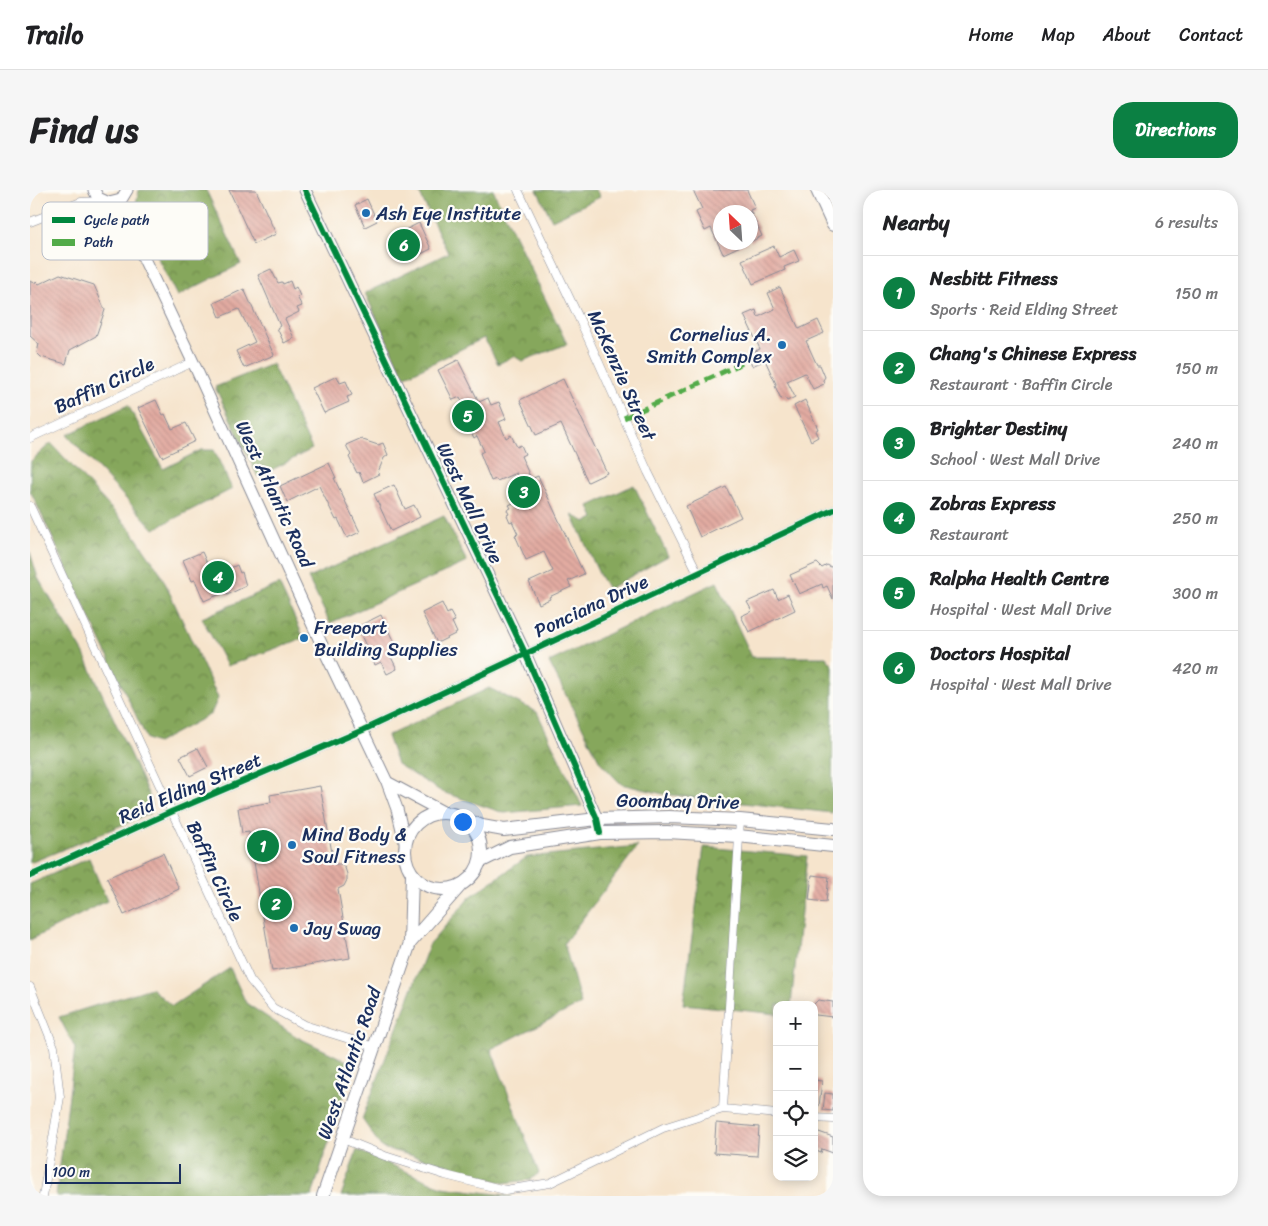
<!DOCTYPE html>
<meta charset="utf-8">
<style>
:root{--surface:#fff;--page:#f6f6f6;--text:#202124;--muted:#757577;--line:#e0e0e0;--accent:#0b8043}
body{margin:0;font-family:Sriracha,sans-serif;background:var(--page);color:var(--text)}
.controls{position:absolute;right:15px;bottom:15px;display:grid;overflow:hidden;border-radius:10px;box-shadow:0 2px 12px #0003}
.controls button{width:45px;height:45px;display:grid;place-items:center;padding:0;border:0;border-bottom:1px solid var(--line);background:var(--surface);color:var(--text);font:25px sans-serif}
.compass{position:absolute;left:683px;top:15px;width:45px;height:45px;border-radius:50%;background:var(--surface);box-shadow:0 2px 12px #0003;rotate:335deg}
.scale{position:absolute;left:15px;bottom:12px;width:136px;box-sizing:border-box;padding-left:5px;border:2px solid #1b2f5e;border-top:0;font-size:14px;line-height:18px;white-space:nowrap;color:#1b2f5e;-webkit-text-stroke:4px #fdfcf7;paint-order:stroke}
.you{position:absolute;left:432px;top:631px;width:18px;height:18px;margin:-12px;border:4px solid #fff;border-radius:50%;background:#1a73e8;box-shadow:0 0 0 8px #1a73e833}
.badge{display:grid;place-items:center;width:32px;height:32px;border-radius:50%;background:var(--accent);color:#fff;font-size:16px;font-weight:700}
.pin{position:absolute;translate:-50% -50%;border:2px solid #fff;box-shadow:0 1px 5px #0006}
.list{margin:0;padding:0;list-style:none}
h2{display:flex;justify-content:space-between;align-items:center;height:65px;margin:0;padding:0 20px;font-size:21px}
h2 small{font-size:16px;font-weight:400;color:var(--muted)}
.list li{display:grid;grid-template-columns:32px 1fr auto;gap:15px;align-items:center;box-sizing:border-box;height:75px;padding:0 20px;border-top:1px solid var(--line)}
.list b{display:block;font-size:19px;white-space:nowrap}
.list p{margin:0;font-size:16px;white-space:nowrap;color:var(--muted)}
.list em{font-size:16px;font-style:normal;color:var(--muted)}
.icon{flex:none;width:28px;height:28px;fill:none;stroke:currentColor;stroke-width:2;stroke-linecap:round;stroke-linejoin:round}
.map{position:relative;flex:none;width:803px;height:1006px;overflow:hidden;border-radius:20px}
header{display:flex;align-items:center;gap:30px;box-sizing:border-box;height:70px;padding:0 25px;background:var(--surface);border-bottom:1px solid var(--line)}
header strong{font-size:24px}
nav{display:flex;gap:28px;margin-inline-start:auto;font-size:18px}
.intro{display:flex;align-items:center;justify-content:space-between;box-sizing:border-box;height:120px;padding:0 30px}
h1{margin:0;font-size:35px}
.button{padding:12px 22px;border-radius:20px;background:var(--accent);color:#fff;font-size:18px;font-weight:700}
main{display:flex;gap:30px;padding:0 30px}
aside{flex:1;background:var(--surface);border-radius:20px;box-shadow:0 2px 12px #0003}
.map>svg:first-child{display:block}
</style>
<header>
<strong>Trailo</strong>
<nav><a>Home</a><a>Map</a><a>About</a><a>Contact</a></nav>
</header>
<div class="intro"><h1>Find us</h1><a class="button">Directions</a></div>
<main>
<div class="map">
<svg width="803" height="1006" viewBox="0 0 803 1006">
<defs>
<pattern id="forest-crowns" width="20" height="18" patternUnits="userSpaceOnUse" patternTransform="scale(1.25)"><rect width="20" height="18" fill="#86a75b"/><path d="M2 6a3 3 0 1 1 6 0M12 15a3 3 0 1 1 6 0" fill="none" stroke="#6d884e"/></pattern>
<pattern id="building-back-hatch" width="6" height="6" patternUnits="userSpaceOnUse" patternTransform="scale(1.25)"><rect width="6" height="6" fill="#e2aba1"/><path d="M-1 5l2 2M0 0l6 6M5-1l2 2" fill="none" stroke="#c1938d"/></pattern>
</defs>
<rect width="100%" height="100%" fill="#fdfcf7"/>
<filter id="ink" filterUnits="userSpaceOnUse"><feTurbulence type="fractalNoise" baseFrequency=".02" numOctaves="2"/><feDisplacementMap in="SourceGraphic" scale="10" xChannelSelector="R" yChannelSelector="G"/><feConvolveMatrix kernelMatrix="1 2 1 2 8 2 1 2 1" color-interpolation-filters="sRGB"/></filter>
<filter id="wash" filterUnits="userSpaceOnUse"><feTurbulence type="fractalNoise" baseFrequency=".0096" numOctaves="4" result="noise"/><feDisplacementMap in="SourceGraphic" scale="20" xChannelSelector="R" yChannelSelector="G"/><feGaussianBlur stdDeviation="1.12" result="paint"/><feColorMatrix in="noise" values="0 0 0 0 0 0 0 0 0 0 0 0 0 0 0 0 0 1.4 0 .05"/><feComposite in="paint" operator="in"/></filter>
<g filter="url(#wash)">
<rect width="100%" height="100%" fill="#f6e4cc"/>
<path fill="url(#forest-crowns)" stroke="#506b5c" d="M109 0H176L211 74 147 106 114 41 106 14Z
M388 0H463L537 154 492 171 484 166 468 174 454 148 374 187 335 103 418 63Z
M507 0H566L570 7 522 30Z
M242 174 282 259 228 287 185 197Z
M98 215 133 279 171 260H184L202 299 124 339 37 245Z
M21 253 101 340 130 382 188 508 181 524 127 553 117 549 0 300 1 271Z
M604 295 638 366 578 399 570 386 542 325 556 332 564 328 559 316Z
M414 326 437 372 300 433 278 388Z
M0 362 8 388 53 462 121 610V623L0 673Z
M687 392 722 467H796L803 476 802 623 633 604 591 594 570 572 519 472Z
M249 394 274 448 197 476 172 428Z
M459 498 507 522 552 616 474 623 412 602 367 574 357 546Z
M608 656 534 753 551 814 461 859 509 983 500 990 473 993 415 974 352 958 332 929 399 755 440 707 497 667Z
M674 657 777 666 761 815H747V824L653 814Z
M59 668 77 711 0 750V694Z
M200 778 216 813 267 847 323 874 282 1006H26L45 858 29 827 121 798 142 816Z
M327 960 412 997 482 1006H311Z"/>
<g id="blocks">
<path fill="url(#building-back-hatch)" d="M199 0H226L246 44 224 54Z
M663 0H717L725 18 720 20 732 46 720 52V22H690V52H719L693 64 681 38 675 41 666 22 672 19Z
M337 9 347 31 335 37 325 15Z
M389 33 401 59 387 66 385 62 373 68 365 51 377 45 375 40Z
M744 56 749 67 764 60 769 71 754 77 755 80 723 94 712 70Z
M241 79 248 93 252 92 253 94 260 91 263 99 266 97 270 106 267 107 272 116 267 118 269 122 255 129 264 148 254 153 247 138 250 136 228 85Z
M30 84 64 95 75 120 66 146 40 160 36 174 11 167 7 163 9 154 0 146V91L5 93 6 91 9 94Z
M750 97 769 139 788 130 794 143 776 151 787 175H790L795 187 793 190 794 194 783 199 775 183 757 191 765 207 757 211 755 208 751 209 745 196 746 194 735 170 722 176 717 165 730 159 714 125 726 120 728 127 745 119 738 103Z
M214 99 244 165 214 178 206 161 225 152 209 119 190 127 184 113Z
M428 170 449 212 458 208 461 215 469 212 476 229 469 232 476 248 481 245 487 257 491 255 495 264 491 266 501 289 508 286 554 384 538 391 541 397 519 407 520 409 509 414 499 392 523 381 514 362 496 370 485 345 488 344 482 331 480 332 477 325 479 324 477 320 481 318 479 315 489 310 487 306 492 303 489 298 492 297 486 283 467 291 466 289 461 291 450 263 454 261 447 246 444 248 441 242 437 243 433 234 437 232 433 224 437 222 430 207 423 210 408 180Z
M307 186 310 193 316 191 322 205 317 207 319 212 294 223 282 198Z
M533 189 577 283 558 292 531 234 506 245 490 210Z
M126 210 133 225 135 224 142 239 156 233 165 251 132 267 108 218Z
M775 210 788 239 785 241 788 247 781 251 764 216Z
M332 248 333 250 348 255 353 253 358 265 354 268 348 282 349 284 333 292 329 282 327 283 319 267 321 265 316 255Z
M299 273 306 288H304L330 342 317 348 308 329 306 330 289 296 257 312 250 296Z
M364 295 375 319 384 315 390 327 361 341 344 304Z
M696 297 711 327 670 347 656 316Z
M172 362 180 380 186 378 188 384 207 375 210 383 212 382 216 396 197 405 195 402 174 411 165 390 162 391 153 370Z
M787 373 792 378 797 375 803 378V409L797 396 793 398 792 394 769 404 760 385Z
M744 400 748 409 758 404 765 420 719 442 711 426 722 421 717 412Z
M412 413 417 424 420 422 425 431 422 432 427 443 407 453 392 423Z
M351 425 369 463 361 467 367 479 357 484 351 472 345 475 327 437Z
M168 558 178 577 160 586 150 567Z
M290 596 304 674H310L315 678 317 684V690L314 696 308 699 320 768 242 781 219 642 212 643 208 618 241 612 240 605Z
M133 663 149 699 94 725 77 688Z
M782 685 799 687 796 712 779 710Z
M788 810 803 812V827L786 825 784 823V814Z
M784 890 792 891 789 916H784Z
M795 903 803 904V921L793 920Z
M686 933 729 937 727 966 684 963Z
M786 941 803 947V963L792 959 791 963 784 960V945Z"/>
</g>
</g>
<g filter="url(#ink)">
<use href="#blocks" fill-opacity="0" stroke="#888a95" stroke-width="1"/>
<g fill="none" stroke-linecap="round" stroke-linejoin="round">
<g stroke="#888a95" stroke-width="9">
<path id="street" d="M488 0 548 126 618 282 668 383
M0 32 51 12 72 11
M0 248 163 172
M0 316 220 790 243 818 274 835 345 857
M0 686 141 622 333 540 803 320
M0 797 24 857 30 907 13 1006
M693 919 710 630
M784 928 803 929
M313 949 355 966 415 985 475 1000 520 993 633 938 693 919 747 924"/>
</g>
<g stroke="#888a95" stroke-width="13">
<path id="secondary" d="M64 0 68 8 79 13 91 10 97 0
M275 0 495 463 567 629 570 643
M75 13 87 22 97 33 163 172 296 464 357 592 367 619 375 652
M357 592 413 622"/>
</g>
<g stroke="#888a95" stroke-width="14">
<path id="primary" d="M787 0 803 35
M375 661a38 38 0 1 1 76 0a38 38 0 1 1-76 0Z
M435 629 452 636 474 640 567 629 639 627 710 630 803 639
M450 672 480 657 570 643 637 642 708 646 803 656
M380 753 430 696
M293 1006 380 753 382 685"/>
</g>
<use href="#street" stroke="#fff" stroke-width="8"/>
<use href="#secondary" stroke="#fff" stroke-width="11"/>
<use href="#primary" stroke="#fff" stroke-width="12"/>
<path stroke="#52ab49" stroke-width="5" stroke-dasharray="10 5" stroke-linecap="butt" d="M594 228 719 170"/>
<g stroke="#fdfcf7" stroke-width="9">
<path id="cycleway" d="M275 0 495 463 567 629 570 643
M0 686 141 622 333 540 803 320"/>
</g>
<use href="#cycleway" stroke="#00873e" stroke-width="6"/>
</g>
</g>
<g fill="#1f6fb2" stroke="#fdfcf7" stroke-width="2">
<circle cx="336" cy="23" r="5"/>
<circle cx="752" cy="155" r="5"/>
<circle cx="274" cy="448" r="5"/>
<circle cx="262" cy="655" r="5"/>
<circle cx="264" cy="738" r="5"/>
</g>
<g text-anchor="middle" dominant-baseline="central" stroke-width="4.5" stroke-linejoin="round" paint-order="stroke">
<g font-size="19" fill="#1b2f5e" stroke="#fdfcf7" text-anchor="start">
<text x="346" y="23">Ash Eye Institute</text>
<text x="742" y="144" text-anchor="end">Cornelius A.<tspan x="742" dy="22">Smith Complex</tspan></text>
<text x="284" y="437">Freeport<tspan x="284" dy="22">Building Supplies</tspan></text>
<text x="272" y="644">Mind Body &amp;<tspan x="272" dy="22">Soul Fitness</tspan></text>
<text x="274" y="738">Jay Swag</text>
</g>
<g font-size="19" fill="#1b2f5e" stroke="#fdfcf7">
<text transform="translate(592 185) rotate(66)">McKenzie Street</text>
<text transform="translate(74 195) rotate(-25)">Baffin Circle</text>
<text transform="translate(245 304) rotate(65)">West Atlantic Road</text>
<text transform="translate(440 313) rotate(65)">West Mall Drive</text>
<text transform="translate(561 416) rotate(-25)">Ponciana Drive</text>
<text transform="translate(160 598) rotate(-23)">Reid Elding Street</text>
<text transform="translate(648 611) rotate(1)">Goombay Drive</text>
<text transform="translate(185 681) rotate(65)">Baffin Circle</text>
<text transform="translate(319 873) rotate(-71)">West Atlantic Road</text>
</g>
</g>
<rect x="12" y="12" width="166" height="58" rx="8" fill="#fdfcf7" stroke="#b9bec9" stroke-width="1"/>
<rect x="22" y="27" width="23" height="6" fill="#00873e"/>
<rect x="22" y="49" width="23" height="7" fill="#52ab49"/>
<g font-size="14" fill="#1b2f5e">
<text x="54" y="35">Cycle path</text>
<text x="54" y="57">Path</text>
</g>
</svg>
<div class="controls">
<button>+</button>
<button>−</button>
<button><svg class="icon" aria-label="locate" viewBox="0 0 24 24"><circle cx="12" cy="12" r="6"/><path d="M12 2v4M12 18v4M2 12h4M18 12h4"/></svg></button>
<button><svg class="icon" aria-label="layers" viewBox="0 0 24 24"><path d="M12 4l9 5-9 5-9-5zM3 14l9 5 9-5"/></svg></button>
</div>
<svg class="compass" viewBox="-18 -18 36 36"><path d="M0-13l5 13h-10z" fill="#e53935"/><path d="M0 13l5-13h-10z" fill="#757577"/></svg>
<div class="scale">100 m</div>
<div class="you"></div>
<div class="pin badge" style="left:233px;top:656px">1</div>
<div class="pin badge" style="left:246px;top:714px">2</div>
<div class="pin badge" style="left:494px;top:302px">3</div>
<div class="pin badge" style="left:188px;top:387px">4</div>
<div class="pin badge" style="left:438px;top:226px">5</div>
<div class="pin badge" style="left:374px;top:55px">6</div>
</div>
<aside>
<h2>Nearby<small>6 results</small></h2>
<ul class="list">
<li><span class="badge">1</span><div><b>Nesbitt Fitness</b><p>Sports · Reid Elding Street</p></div><em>150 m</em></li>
<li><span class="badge">2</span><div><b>Chang's Chinese Express</b><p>Restaurant · Baffin Circle</p></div><em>150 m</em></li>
<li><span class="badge">3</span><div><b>Brighter Destiny</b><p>School · West Mall Drive</p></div><em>240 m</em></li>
<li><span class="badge">4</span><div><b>Zobras Express</b><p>Restaurant</p></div><em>250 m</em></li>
<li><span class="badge">5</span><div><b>Ralpha Health Centre</b><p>Hospital · West Mall Drive</p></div><em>300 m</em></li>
<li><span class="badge">6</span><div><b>Doctors Hospital</b><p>Hospital · West Mall Drive</p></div><em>420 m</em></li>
</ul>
</aside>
</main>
